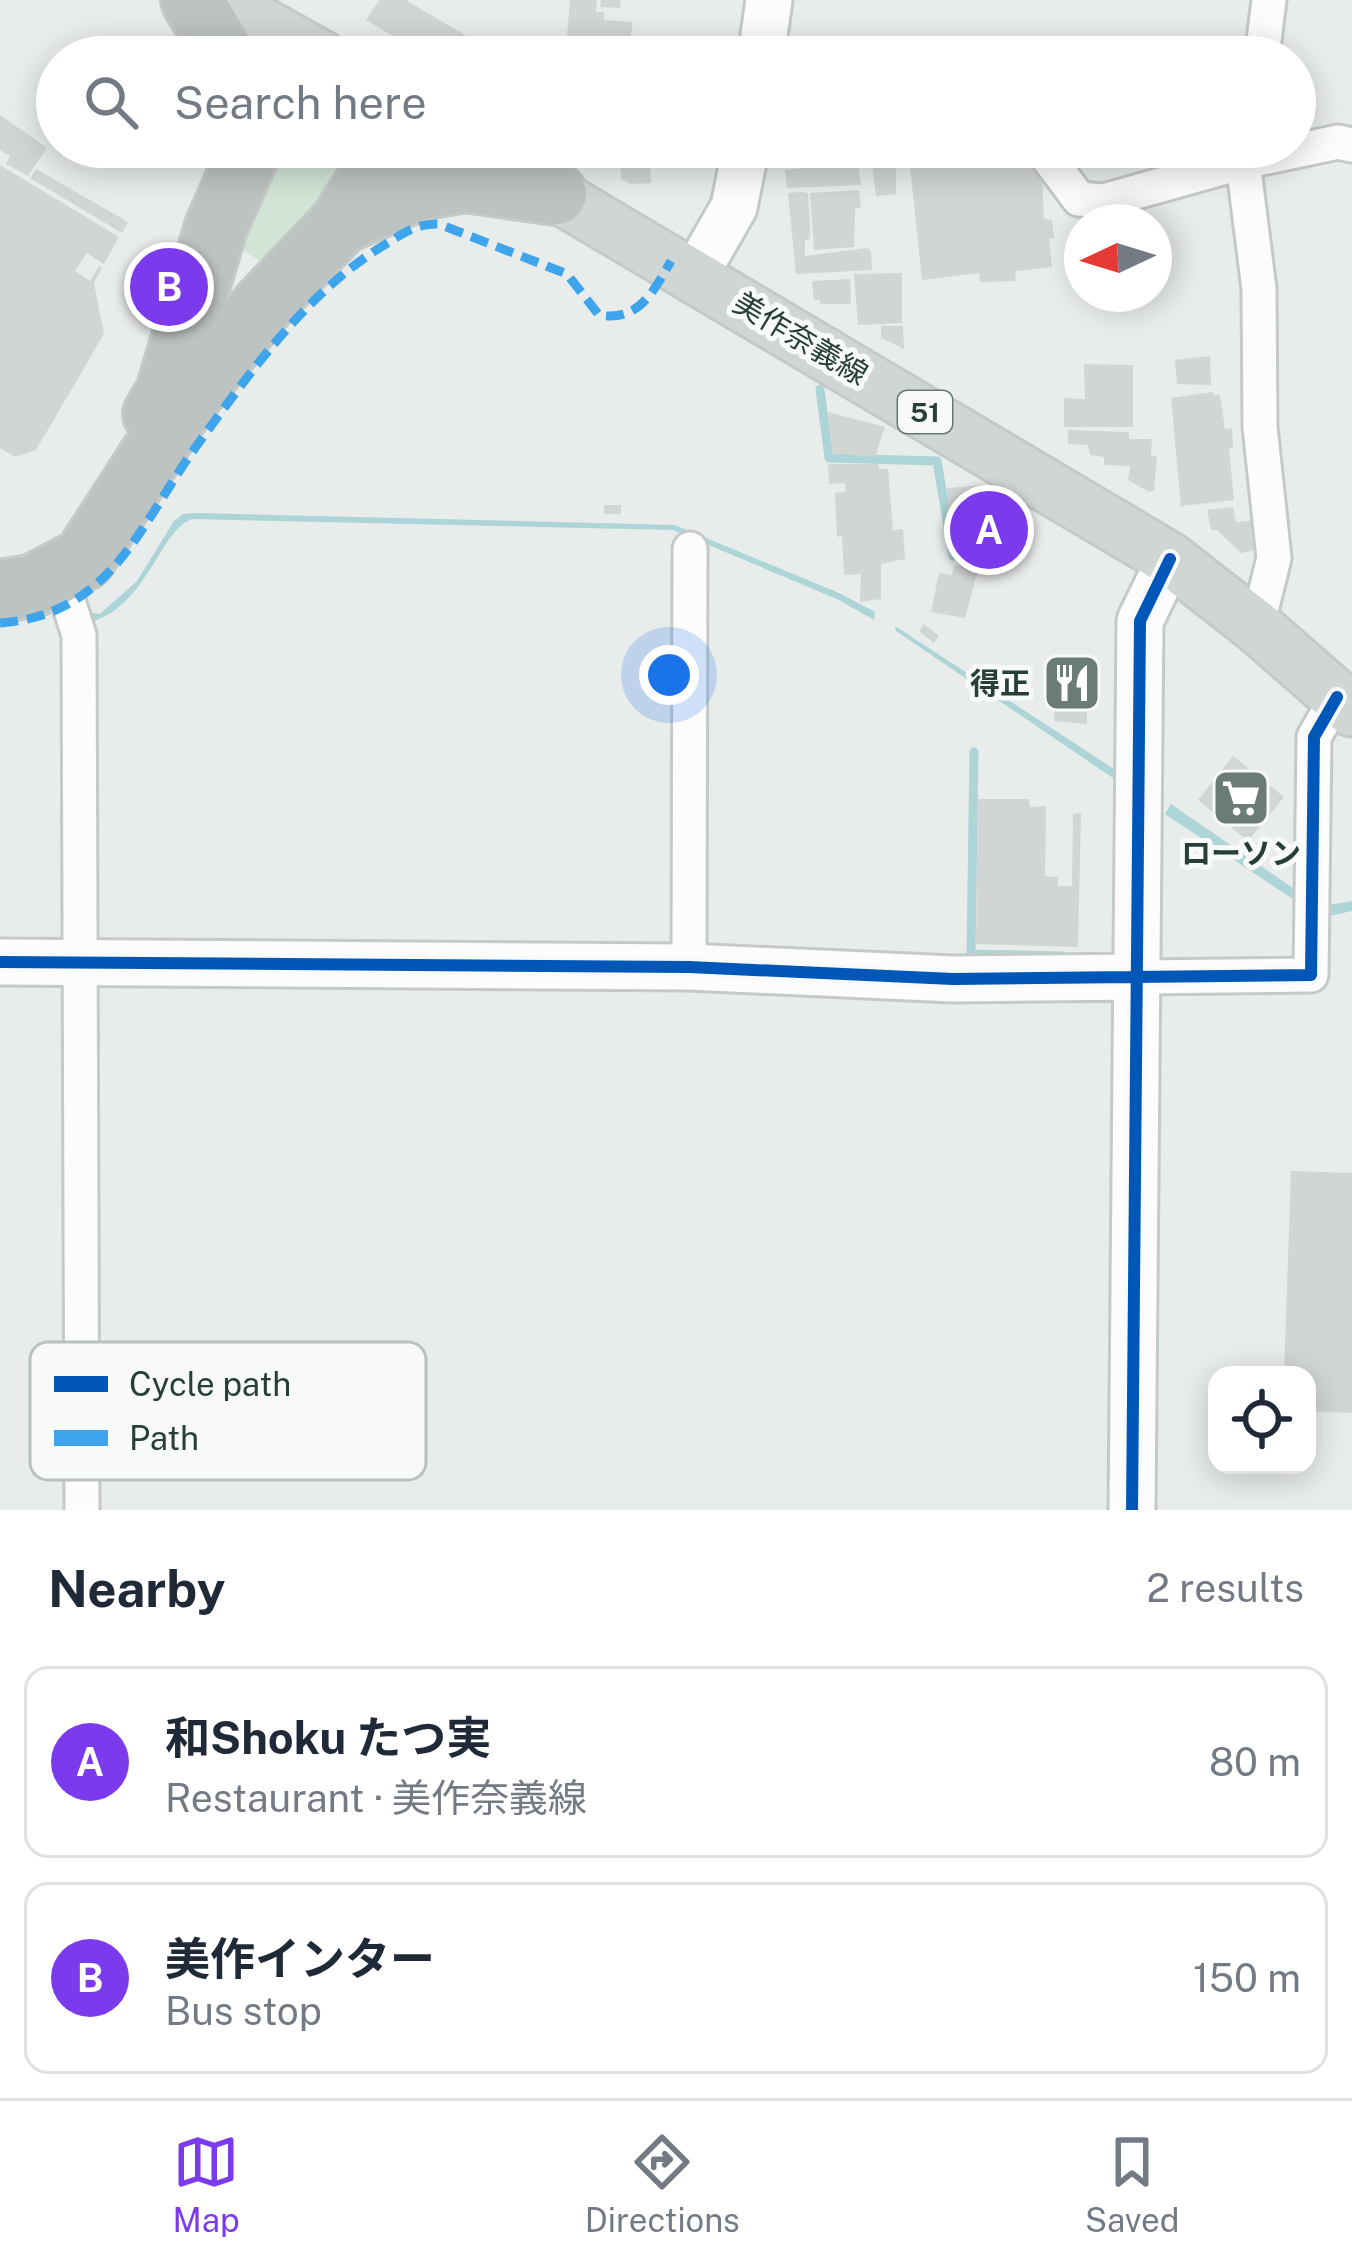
<!DOCTYPE html>
<meta charset="utf-8">
<style>
:root{--surface:#fff;--page:#f2f2f3;--text:#1f2937;--muted:#747a83;--line:#e0e1e3;--accent:#7c3aed}
body{margin:0;font-family:"Public Sans","Noto Sans JP",sans-serif;background:var(--page);color:var(--text)}
.controls{position:absolute;right:36px;bottom:36px;display:grid;overflow:hidden;border-radius:24px;box-shadow:0 6px 30px #0003}
.controls button{width:108px;height:108px;display:grid;place-items:center;padding:0;border:0;border-bottom:3px solid var(--line);background:var(--surface);color:var(--text);font:60px sans-serif}
.compass{position:absolute;left:1064px;top:204px;width:108px;height:108px;border-radius:50%;background:var(--surface);box-shadow:0 6px 30px #0003;rotate:266deg}
.you{position:absolute;left:669px;top:675px;width:42px;height:42px;margin:-30px;border:9px solid #fff;border-radius:50%;background:#1a73e8;box-shadow:0 0 0 18px #1a73e833}
.badge{display:grid;place-items:center;width:78px;height:78px;border-radius:50%;background:var(--accent);color:#fff;font-size:39px;font-weight:700}
.pin{position:absolute;translate:-50% -50%;border:6px solid #fff;box-shadow:0 3px 12px #0006}
.list{margin:0;padding:0;list-style:none}
h2{display:flex;justify-content:space-between;align-items:center;height:156px;margin:0;padding:0 48px;font-size:51px}
h2 small{font-size:39px;font-weight:400;color:var(--muted)}
.list li{display:grid;grid-template-columns:78px 1fr auto;gap:36px;align-items:center;box-sizing:border-box;height:192px;margin:0 24px 24px;padding:0 24px;border:3px solid var(--line);border-radius:24px}
.list b{display:block;font-size:45px;white-space:nowrap}
.list p{margin:0;font-size:39px;white-space:nowrap;color:var(--muted)}
.list em{font-size:39px;font-style:normal;color:var(--muted)}
.icon{flex:none;width:66px;height:66px;fill:none;stroke:currentColor;stroke-width:2;stroke-linecap:round;stroke-linejoin:round}
.map{position:relative;flex:none;width:1352px;height:1510px;overflow:hidden}
.search{position:absolute;background:var(--surface);box-shadow:0 6px 30px #0003;left:36px;right:36px;top:36px;height:132px;display:flex;align-items:center;gap:30px;box-sizing:border-box;padding:0 42px;border-radius:66px;color:var(--muted);font-size:45px}
.sheet{height:588px;background:var(--surface)}
nav{display:flex;justify-content:space-around;align-items:center;box-sizing:border-box;height:168px;border-top:3px solid var(--line);background:var(--surface);font-size:33px;color:var(--muted)}
nav a{display:grid;justify-items:center;gap:6px}
nav .on{color:var(--accent)}
.map>svg:first-child{display:block}
</style>
<div class="map">
<svg width="1352" height="1510" viewBox="0 0 1352 1510">
<rect width="100%" height="100%" fill="#e8ecea"/>
<path fill="#d3e4d7" d="M275 147H334L343 163 341 185 271 268 239 248Z"/>
<path fill="#add4d6" d="M197 513 675 525 839 593 875 612 874 620 839 600 673 530 193 519C160 527 148 609 87 623L81 604 87 602 93 613 100 614 137 581 174 521 183 514Z
M895 626 1114 769 1113 778 896 631Z
M1171 804 1300 893 1329 905 1352 901V911L1329 916 1299 903 1165 814Z"/>
<g fill="none" stroke-linecap="round" stroke-linejoin="round">
<path stroke="#add4d6" stroke-width="9" d="M820 389 829 458 937 461 953 556
M974 752 971 954 1062 956"/>
</g>
<path fill="#d1d5d3" d="M379 0H406L475 41 465 57H427L366 20Z
M570 0H597L596 12H604V20L633 22 630 41 567 37Z
M601 0H621L620 8 600 7Z
M0 115 47 148 28 176 6 164 10 156 0 150Z
M620 147H649L651 183 632 184 621 179Z
M655 147H695V158L655 159Z
M838 147H868L869 160 840 162Z
M870 147H896V194L876 196Z
M908 147H1013L1042 176 1044 219 1052 220 1054 238H1049L1052 267 1015 271 1016 281 980 282 979 273 922 280Z
M858 163 861 185 787 188 785 170Z
M0 165 119 237 104 264 87 253 75 271 90 281 99 266 102 268 94 283 104 334 36 450 15 457 0 448Z
M36 169 128 222 122 233 30 178Z
M859 190 861 208 855 209 854 247 814 250 810 193Z
M801 192 808 193 810 222V239L805 240V256L867 248 871 251 872 270 796 274 788 193Z
M902 273V323L858 325 854 274Z
M850 279 851 304H820V300H814L812 281Z
M881 326H903L904 349 881 338Z
M1210 356 1211 385 1177 384 1175 360Z
M1084 364 1133 365V427H1064V398L1085 399Z
M1213 392V395H1220L1225 429 1232 428 1233 448H1229L1234 500 1181 506 1171 398Z
M828 412 885 427 875 457 833 453Z
M1068 430 1129 432V439H1152L1151 456H1157L1154 490 1149 492 1128 480 1130 466 1104 465V457L1090 455 1088 445 1068 444Z
M828 464H879V469H888L893 530 903 529 905 559 881 564V599L860 602 861 574 844 575 842 536 837 537 835 493 845 492V483L829 484Z
M983 485 986 512 1019 508 1024 543 959 550 955 517H949L947 488Z
M604 505H621V514H604Z
M1233 507 1236 522 1259 520 1264 548 1241 553 1217 530H1211L1207 510Z
M980 563 965 618 931 612 939 573 952 575 954 566Z
M924 624 939 636 934 643 919 631Z
M1081 659 1087 660V724L1054 721 1057 662Z
M1233 756 1284 797 1248 841 1198 800Z
M978 799H1029L1030 807 1046 806 1045 876 1058 877V886H1072L1073 814 1081 813 1078 947 976 944Z
M1291 1171 1352 1173V1413L1307 1411V1375H1284Z"/>
<g fill="none" stroke-linecap="round" stroke-linejoin="round">
<g stroke="#c5c9c7" stroke-width="39">
<path id="street" d="M1262 57 1269 0
M1040 147 1079 199 1104 201 1243 162 1338 142 1352 145
M1246 147 1243 162 1259 289 1260 427 1274 558 1257 627
M69 604 79 635 82 1510
M689 967 690 549
M1138 977 1311 975 1314 737 1337 697"/>
</g>
<g stroke="#c4cac7" stroke-width="51">
<path id="secondary" d="M761 57 769 0
M695 275 734 207 746 147
M0 962 689 967 953 979 1138 977
M1132 1510 1140 621 1170 559"/>
</g>
<g stroke="#c4cac8" stroke-width="57">
<path id="primary" d="M219 0 321 57
M475 147 1170 559 1257 627 1352 710"/>
</g>
<g stroke="#c4cac8" stroke-width="66">
<path id="highway" d="M192 0 226 57
M341 223 381 159 383 147
M154 414 167 392 216 227 251 147
M0 591 33 586 84 559 186 401 263 305 341 223 419 189 466 181 556 194"/>
</g>
<use href="#street" stroke="#fcfcfc" stroke-width="33"/>
<use href="#secondary" stroke="#fcfcfc" stroke-width="45"/>
<use href="#primary" stroke="#d0d6d4" stroke-width="51"/>
<use href="#highway" stroke="#bdc3c1" stroke-width="60"/>
<path stroke="#3ea4eb" stroke-width="9" stroke-dasharray="18 9" stroke-linecap="butt" d="M0 623C111 615 140 525 195 448 248 375 304 295 381 247 401 235 415 223 439 224L567 274 599 315C639 322 653 292 671 261"/>
<g stroke="#f7faf8" stroke-width="20">
<path id="cycleway" d="M0 962 689 967 953 979 1311 975 1314 737 1337 697
M1132 1510 1140 621 1170 559"/>
</g>
<use href="#cycleway" stroke="#0057b8" stroke-width="12"/>
</g>
<defs>
<g id="restaurant-square" transform="scale(3)"><rect x="-9" y="-9" width="18" height="18" rx="4" fill="#6b7c75" stroke="#f7faf8"/><path d="M-5-6h1v4h1v-4h1v4h1v-4h1v5L-1.5 .5V6h-2V.5L-5-1ZM5-6V6H3V1.5H1.5Q1.5-4 5-6Z" fill="#fff"/></g>
<g id="supermarket-square" transform="scale(3)"><rect x="-9" y="-9" width="18" height="18" rx="4" fill="#6b7c75" stroke="#f7faf8"/><path d="M-6-5.5h2.5l.6 2H6L4.5 2H-2.5L-4.4-4H-6ZM-1.5 3.2a1.3 1.3 0 1 0 .1 0ZM3 3.2a1.3 1.3 0 1 0 .1 0Z" fill="#fff"/></g>
</defs>
<g fill-rule="evenodd">
<use href="#restaurant-square" x="1072" y="683"/>
<use href="#supermarket-square" x="1241" y="798"/>
</g>
<g text-anchor="middle" dominant-baseline="central" stroke-width="10" stroke-linejoin="round" paint-order="stroke">
<rect fill="#f7faf8" stroke="#657770" stroke-width="3" x="898" y="391" width="54" height="42" rx="9"/>
<g font-size="27" font-weight="bold" fill="#273f36">
<text x="925" y="412">51</text>
</g>
<g font-size="30" fill="#273f36" stroke="#f7faf8">
<text transform="translate(801 338) rotate(31)">美作奈義線</text>
</g>
<g font-size="30" font-weight="bold" fill="#273f36" stroke="#f7faf8" text-anchor="end">
<text x="1030" y="683">得正</text>
<text x="1241" y="853" text-anchor="middle">ローソン</text>
</g>
</g>
<rect x="30" y="1342" width="396" height="138" rx="18" fill="#f7faf8" stroke="#b9c2be" stroke-width="3"/>
<rect x="54" y="1376" width="54" height="16" fill="#0057b8"/>
<rect x="54" y="1430" width="54" height="16" fill="#3ea4eb"/>
<g font-size="33" fill="#273f36">
<text x="129" y="1396">Cycle path</text>
<text x="129" y="1450">Path</text>
</g>
</svg>
<div class="controls">
<button><svg class="icon" aria-label="locate" viewBox="0 0 24 24"><circle cx="12" cy="12" r="6"/><path d="M12 2v4M12 18v4M2 12h4M18 12h4"/></svg></button>
</div>
<svg class="compass" viewBox="-18 -18 36 36"><path d="M0-13l5 13h-10z" fill="#e53935"/><path d="M0 13l5-13h-10z" fill="#747a83"/></svg>
<div class="you"></div>
<div class="pin badge" style="left:989px;top:530px">A</div>
<div class="pin badge" style="left:169px;top:287px">B</div>
<div class="search"><svg class="icon" aria-label="search" viewBox="0 0 24 24"><circle cx="10" cy="10" r="6"/><path d="M15 15l6 6"/></svg>Search here</div>
</div>
<section class="sheet">
<h2>Nearby<small>2 results</small></h2>
<ul class="list">
<li><span class="badge">A</span><div><b>和Shoku たつ実</b><p>Restaurant · 美作奈義線</p></div><em>80 m</em></li>
<li><span class="badge">B</span><div><b>美作インター</b><p>Bus stop</p></div><em>150 m</em></li>
</ul>
</section>
<nav>
<a class="on"><svg class="icon" aria-label="map" viewBox="0 0 24 24"><path d="M3 6l6-2 6 2 6-2v14l-6 2-6-2-6 2zM9 4v14M15 6v14"/></svg>Map</a>
<a><svg class="icon" aria-label="directions" viewBox="0 0 24 24"><path d="M12 3l9 9-9 9-9-9zM9 14v-3h6M13 9l2 2-2 2"/></svg>Directions</a>
<a><svg class="icon" aria-label="saved" viewBox="0 0 24 24"><path d="M7 4h10v16l-5-4-5 4z"/></svg>Saved</a>
</nav>
